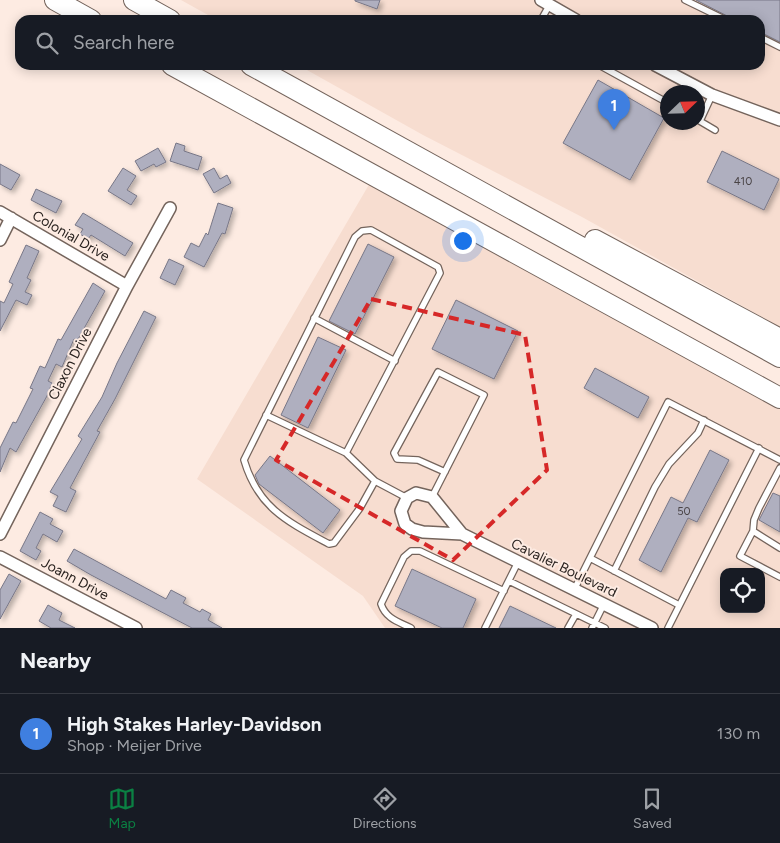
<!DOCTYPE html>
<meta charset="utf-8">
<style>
:root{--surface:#171b24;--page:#242831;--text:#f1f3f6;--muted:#9ea1a6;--line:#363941;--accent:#0b8043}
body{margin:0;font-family:Figtree,sans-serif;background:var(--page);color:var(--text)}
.controls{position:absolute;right:15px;bottom:15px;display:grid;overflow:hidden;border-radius:10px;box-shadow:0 2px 12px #0003}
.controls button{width:45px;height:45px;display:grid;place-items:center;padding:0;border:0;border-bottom:1px solid var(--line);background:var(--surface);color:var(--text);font:25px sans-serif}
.compass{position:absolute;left:660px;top:85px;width:45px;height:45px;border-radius:50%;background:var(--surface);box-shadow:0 2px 12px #0003;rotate:67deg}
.you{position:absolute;left:462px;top:240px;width:18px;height:18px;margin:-12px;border:4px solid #fff;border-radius:50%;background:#1a73e8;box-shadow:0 0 0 8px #1a73e833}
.badge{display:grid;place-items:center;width:32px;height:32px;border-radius:50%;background:var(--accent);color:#fff;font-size:16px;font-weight:700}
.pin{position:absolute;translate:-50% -41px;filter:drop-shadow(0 1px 2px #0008)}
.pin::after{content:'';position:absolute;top:26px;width:18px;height:15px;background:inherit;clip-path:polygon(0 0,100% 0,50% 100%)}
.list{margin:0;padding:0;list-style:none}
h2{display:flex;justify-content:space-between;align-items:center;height:65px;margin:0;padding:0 20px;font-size:21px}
h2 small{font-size:16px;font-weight:400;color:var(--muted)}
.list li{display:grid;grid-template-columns:32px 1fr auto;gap:15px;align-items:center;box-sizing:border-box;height:80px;padding:0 20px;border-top:1px solid var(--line)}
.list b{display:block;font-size:19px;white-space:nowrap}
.list p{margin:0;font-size:16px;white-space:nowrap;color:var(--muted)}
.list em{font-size:16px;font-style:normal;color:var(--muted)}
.icon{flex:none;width:28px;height:28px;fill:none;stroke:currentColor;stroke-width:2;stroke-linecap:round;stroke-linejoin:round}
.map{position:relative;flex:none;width:780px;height:628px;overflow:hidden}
.search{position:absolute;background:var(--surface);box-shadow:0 2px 12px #0003;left:15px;right:15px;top:15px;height:55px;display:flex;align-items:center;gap:12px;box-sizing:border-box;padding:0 18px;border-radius:15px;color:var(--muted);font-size:19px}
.sheet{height:145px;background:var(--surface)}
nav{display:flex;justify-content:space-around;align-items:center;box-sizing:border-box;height:70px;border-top:1px solid var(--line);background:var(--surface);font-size:14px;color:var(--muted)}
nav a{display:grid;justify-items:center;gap:2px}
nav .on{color:var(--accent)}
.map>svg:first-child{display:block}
</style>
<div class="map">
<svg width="780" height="628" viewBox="0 0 780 628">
<defs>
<filter id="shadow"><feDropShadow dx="3" dy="3" stdDeviation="2.5" flood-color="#0004"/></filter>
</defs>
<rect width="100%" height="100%" fill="#fdebe2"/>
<path fill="#f7ddd0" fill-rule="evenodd" d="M181 0H780V327L582 217 423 135 298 65H760V20H217ZM668 92H698V122H668Z
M374 176 780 405V628H385L363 596 197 479ZM724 572H761V609H724Z"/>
<path fill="#afafbf" stroke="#787787" filter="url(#shadow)" d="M355 0H380L377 9 355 1Z
M696 0H780V42L760 32V20H735Z
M598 80 664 118 630 180 563 143Z
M176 143 185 146 184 151 202 157 198 170 170 161Z
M158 148 166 162 156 167 154 164 141 171 135 161Z
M722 151 779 179 764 210 707 182Z
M0 164 20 175 11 190 0 184Z
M123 168 136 176 127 190 137 196 131 205 108 191Z
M214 168 220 179 227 175 231 183 214 193 203 174Z
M36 189 62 201 56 213 31 200Z
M218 203 233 208 225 234 222 233 204 267 184 257 191 243 199 247 206 233 208 235Z
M83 213 133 243 125 256 91 235 88 239 80 234 83 229 75 225Z
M368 244 394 257 355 334 329 321Z
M26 245 39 251 27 278 31 280 25 292 32 295 27 305 16 300 0 331V301L4 303 13 284 9 282Z
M169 259 184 266 175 285 160 278Z
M93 283 105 291 77 341 74 339 62 367 56 364 48 381 52 383 47 396 16 452 10 448 0 472V448L13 422 16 423 33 389 30 388 40 366 45 368 58 339 61 340Z
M456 300 518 331 494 379 432 349Z
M144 311 156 317 115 399 97 431 100 432 70 488 76 491 66 512 53 506 58 496 50 492 82 439 78 436 102 397 117 363Z
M318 337 346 350 308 428 281 415Z
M595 368 649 397 638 418 584 388Z
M710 450 729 460 697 522 688 518 661 572 639 560 671 497 683 503Z
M270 456 340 510 323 533 259 484 255 475Z
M773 493 780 496V532L759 520Z
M40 512 53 519 50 524 63 531 57 542 43 534 36 548 41 551 36 560 20 551Z
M74 549 166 599 171 590 186 598 183 603 200 612 202 609 211 614 208 620 222 628H192L91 575 67 561Z
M412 569 476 599 463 628H442L395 606Z
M9 574 21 581 0 619V590Z
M48 605 62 613 59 620 75 628H51L39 621Z
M510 606 556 628H499Z"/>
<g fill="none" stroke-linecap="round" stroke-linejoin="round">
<g stroke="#74645c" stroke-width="8">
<path id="lane" d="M685 0 726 20
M541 20 550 4
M760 37 780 47
M599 65 668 103
M698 120 715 130
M700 121 712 95
M314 318 395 361
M266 415 346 453
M780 468 759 508 754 520 753 531 740 556 780 577
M375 481 346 453 440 273 438 267 371 230 362 231 355 237 244 460C258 508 288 522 329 544L334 543 360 508 375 481 407 498
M432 497 484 395 438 372 394 453 397 459 418 460 445 472
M753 531 780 548
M590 558 679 605
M614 571 655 487 669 464 698 433 704 420
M509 581 605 628
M574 590 668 402 780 460
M411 628C399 622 386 619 381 604L404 557 411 551H420L504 591
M485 628 518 562
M568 628 576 614
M592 628 604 604
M668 628 759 448"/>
</g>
<g stroke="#74645c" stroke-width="14">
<path id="street" d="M541 0 576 20
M655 65 712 95 780 120
M0 212 127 286
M0 240 11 218
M0 534 127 286 170 208
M462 534 432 497 416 493 407 498 401 511 405 524 412 529 423 532 462 534 652 628
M0 557 136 628"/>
</g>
<g stroke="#74645c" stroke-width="22">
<path id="highway" d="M55 0 91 20
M134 0 170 20
M172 65 780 398
M251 65 780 357
M595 240 780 339"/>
</g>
<use href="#lane" stroke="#fff" stroke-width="5.5"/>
<use href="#street" stroke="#fff" stroke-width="11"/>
<use href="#highway" stroke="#fff" stroke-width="20"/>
</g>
<path fill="none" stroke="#d62828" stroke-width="4" stroke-dasharray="10 6" stroke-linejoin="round" d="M371 299 525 335 547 470 453 560 276 460Z"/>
<g text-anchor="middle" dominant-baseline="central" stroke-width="4" stroke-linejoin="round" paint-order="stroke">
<g font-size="11" fill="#4a4446">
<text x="743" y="181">410</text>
<text x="684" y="511">50</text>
</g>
<g font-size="14" fill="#28211e" stroke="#fdebe2">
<text transform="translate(71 236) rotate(30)">Colonial Drive</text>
<text transform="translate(70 364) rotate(-63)">Claxon Drive</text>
<text transform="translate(564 568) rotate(26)">Cavalier Boulevard</text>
<text transform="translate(75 579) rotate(28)">Joann Drive</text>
</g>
</g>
</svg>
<div class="controls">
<button><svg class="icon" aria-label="locate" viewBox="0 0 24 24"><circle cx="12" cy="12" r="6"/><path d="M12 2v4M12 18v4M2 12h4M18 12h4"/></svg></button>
</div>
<svg class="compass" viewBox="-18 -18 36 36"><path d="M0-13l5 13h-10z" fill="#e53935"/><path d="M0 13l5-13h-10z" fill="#9ea1a6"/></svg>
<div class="you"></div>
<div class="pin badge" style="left:614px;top:130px;background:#3f7fe0">1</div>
<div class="search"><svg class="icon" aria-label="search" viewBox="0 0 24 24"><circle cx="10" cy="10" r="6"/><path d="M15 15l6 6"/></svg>Search here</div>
</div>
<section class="sheet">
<h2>Nearby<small></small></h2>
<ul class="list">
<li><span class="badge" style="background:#3f7fe0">1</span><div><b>High Stakes Harley-Davidson</b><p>Shop · Meijer Drive</p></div><em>130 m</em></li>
</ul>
</section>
<nav>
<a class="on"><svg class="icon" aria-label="map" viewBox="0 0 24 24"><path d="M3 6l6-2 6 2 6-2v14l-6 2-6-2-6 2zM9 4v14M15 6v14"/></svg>Map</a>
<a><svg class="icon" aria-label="directions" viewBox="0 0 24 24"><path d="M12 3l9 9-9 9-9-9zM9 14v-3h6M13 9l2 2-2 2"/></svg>Directions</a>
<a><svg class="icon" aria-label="saved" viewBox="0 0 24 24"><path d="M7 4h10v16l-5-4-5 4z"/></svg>Saved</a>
</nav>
